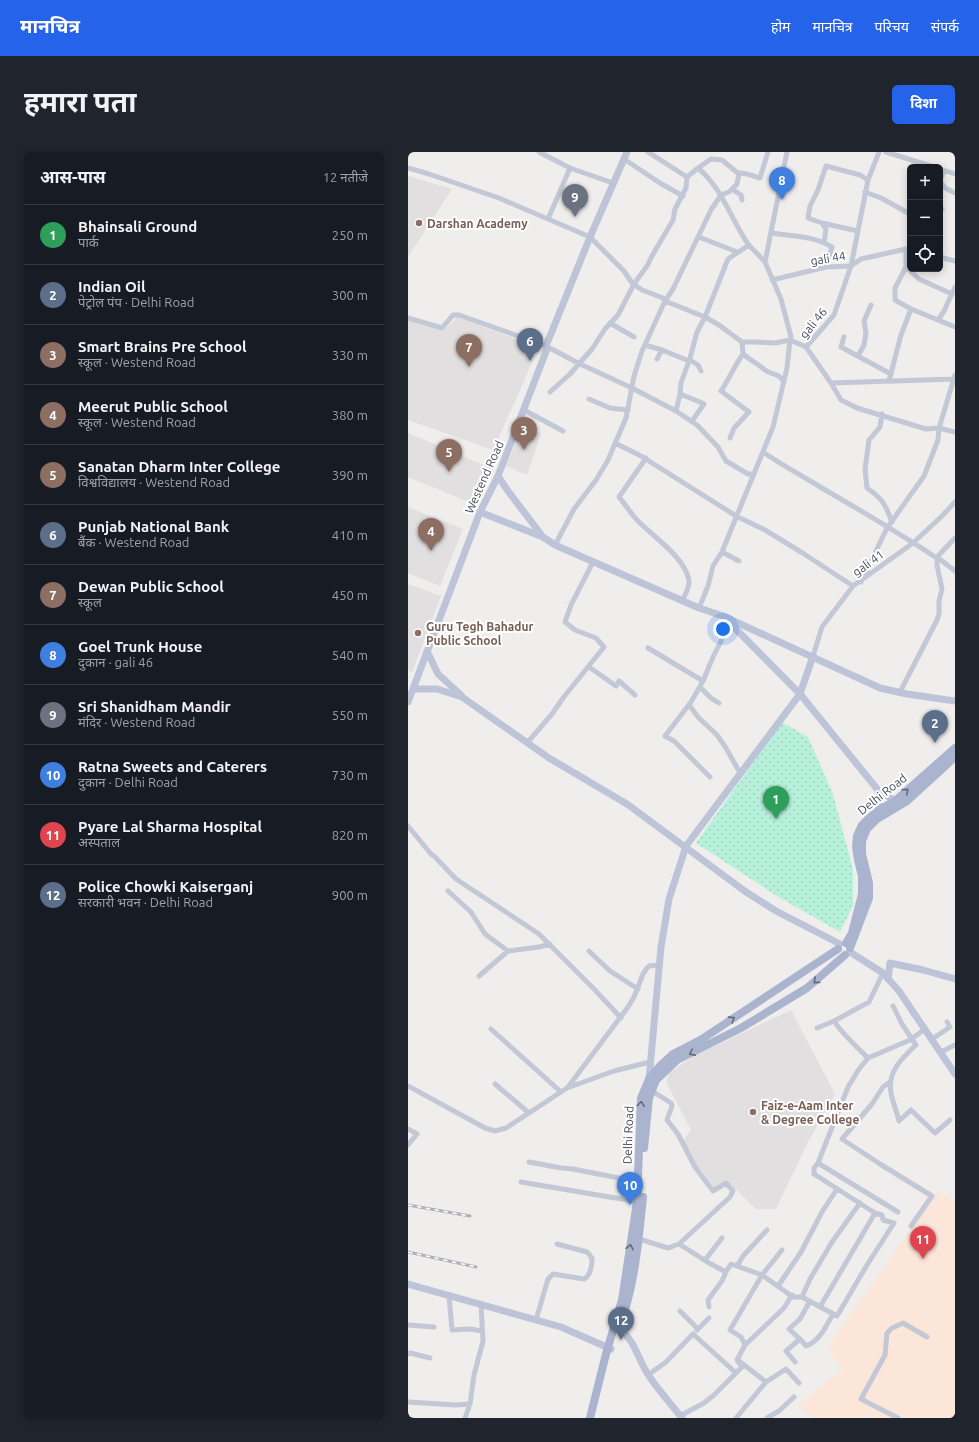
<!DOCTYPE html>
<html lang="hi">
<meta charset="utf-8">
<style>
:root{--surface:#171b24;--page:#20242c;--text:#f1f3f6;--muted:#9ea1a6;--line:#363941;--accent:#2563eb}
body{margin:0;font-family:Ubuntu,"Noto Sans Devanagari",sans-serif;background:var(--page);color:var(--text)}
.controls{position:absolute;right:12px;top:12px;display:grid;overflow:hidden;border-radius:6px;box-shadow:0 2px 10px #0003}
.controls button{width:36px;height:36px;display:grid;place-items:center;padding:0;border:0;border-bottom:1px solid var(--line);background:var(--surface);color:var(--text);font:20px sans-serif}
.you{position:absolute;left:315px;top:477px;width:14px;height:14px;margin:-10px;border:3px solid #fff;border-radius:50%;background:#1a73e8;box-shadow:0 0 0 6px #1a73e833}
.badge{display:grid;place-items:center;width:26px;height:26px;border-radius:50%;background:var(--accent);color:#fff;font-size:13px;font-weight:700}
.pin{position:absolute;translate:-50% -33px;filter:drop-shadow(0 1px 2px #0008)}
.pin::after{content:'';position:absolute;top:21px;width:14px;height:12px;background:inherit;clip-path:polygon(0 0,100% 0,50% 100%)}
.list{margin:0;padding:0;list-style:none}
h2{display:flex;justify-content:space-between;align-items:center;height:52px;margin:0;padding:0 16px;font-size:17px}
h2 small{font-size:13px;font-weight:400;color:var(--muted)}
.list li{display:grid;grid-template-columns:26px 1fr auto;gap:12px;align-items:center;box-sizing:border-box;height:60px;padding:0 16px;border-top:1px solid var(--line)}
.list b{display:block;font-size:15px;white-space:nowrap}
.list p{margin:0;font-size:13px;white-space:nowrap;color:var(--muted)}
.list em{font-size:13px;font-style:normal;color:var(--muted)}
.icon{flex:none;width:22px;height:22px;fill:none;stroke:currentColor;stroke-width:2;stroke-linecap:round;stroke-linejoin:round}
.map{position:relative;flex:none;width:547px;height:1266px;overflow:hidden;border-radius:6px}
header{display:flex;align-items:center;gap:24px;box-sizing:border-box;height:56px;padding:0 20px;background:var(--accent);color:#fff}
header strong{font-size:19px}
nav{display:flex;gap:22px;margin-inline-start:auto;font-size:14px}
.intro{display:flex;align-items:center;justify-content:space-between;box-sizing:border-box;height:96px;padding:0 24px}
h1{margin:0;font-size:28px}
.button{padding:10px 18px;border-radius:6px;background:var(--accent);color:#fff;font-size:14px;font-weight:700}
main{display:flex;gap:24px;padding:0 24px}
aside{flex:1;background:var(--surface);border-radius:6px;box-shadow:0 2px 10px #0003}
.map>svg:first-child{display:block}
</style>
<header>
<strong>मानचित्र</strong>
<nav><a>होम</a><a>मानचित्र</a><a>परिचय</a><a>संपर्क</a></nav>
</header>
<div class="intro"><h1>हमारा पता</h1><a class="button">दिशा</a></div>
<main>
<aside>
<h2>आस-पास<small>12 नतीजे</small></h2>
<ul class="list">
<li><span class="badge" style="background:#2e9e5b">1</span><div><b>Bhainsali Ground</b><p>पार्क</p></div><em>250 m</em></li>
<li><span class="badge" style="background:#5c6f8a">2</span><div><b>Indian Oil</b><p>पेट्रोल पंप · Delhi Road</p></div><em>300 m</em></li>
<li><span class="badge" style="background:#8d6e63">3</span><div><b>Smart Brains Pre School</b><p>स्कूल · Westend Road</p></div><em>330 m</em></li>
<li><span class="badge" style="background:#8d6e63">4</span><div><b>Meerut Public School</b><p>स्कूल · Westend Road</p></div><em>380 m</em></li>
<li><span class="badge" style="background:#8d6e63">5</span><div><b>Sanatan Dharm Inter College</b><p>विश्वविद्यालय · Westend Road</p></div><em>390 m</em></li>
<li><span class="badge" style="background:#5c6f8a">6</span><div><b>Punjab National Bank</b><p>बैंक · Westend Road</p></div><em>410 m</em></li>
<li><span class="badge" style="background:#8d6e63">7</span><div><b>Dewan Public School</b><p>स्कूल</p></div><em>450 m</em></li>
<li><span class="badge" style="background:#3f7fe0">8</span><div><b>Goel Trunk House</b><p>दुकान · gali 46</p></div><em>540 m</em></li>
<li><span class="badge" style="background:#6b7280">9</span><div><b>Sri Shanidham Mandir</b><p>मंदिर · Westend Road</p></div><em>550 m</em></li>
<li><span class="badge" style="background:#3f7fe0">10</span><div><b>Ratna Sweets and Caterers</b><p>दुकान · Delhi Road</p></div><em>730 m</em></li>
<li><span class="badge" style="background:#e0444e">11</span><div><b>Pyare Lal Sharma Hospital</b><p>अस्पताल</p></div><em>820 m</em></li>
<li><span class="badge" style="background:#5c6f8a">12</span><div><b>Police Chowki Kaiserganj</b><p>सरकारी भवन · Delhi Road</p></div><em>900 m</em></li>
</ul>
</aside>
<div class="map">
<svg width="547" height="1266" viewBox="0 0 547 1266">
<defs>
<pattern id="park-dots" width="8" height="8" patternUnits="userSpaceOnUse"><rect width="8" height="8" fill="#b7f1dc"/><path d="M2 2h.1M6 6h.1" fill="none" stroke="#9fd0bf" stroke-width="1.8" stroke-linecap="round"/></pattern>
</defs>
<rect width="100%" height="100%" fill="#f0eded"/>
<path fill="#e1dfdf" d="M0 24 44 37 0 105Z
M49 165 130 195 113 236 85 298 0 268V168L35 179Z
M114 274 133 282 119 323 98 314Z
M0 281 83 316 68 353 0 325Z
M0 355 55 377 32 434 0 421Z
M0 432 33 444 4 520 0 518Z
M383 858 427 942 400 990 368 1057H348L318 1028 306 1036 273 992 283 978 258 930 262 920 286 904Z"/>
<path fill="#fce6da" d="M529 1040 547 1049V1266H404L390 1253 434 1218 420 1195Z"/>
<path fill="url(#park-dots)" d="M374 570 400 585 425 642 445 717V754L432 780 372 746 288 691Z"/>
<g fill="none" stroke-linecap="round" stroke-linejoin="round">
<path stroke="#c2c8d5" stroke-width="5" d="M131 0 162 16 205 31
M240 0 279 25 290 16C314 36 323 67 340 92 345 98 352 104 357 110
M379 0 357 110 373 147 383 185 382 188 398 195 426 163 443 114 460 28 471 0
M478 0 526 15
M216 7 252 31 275 44
M0 16 21 22 91 46 182 85 216 119 224 131 234 138 255 146 257 149 297 165 311 173 334 190 335 202C342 208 350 212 357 218 365 224 370 220 376 230
M532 17 547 22
M536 18 532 29 537 36 547 41
M330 21C338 20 344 24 352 26L360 0
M324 37 333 43 334 48
M457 40 473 46 502 62
M532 59 534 57
M140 67 162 16
M414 71 450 79
M363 81C383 84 407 84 424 95L418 115
M291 85 329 100
M416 90 418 77 414 71 400 66 402 54 410 38 418 14 452 23 460 28
M498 97V115L487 136V148L503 157 530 168 536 159 547 135
M532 105 547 109
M498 115 511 127 544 142
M364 128 418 115 443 114 453 107 498 97 502 98
M0 166 34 176 45 163H51L138 194 170 211 224 236 268 259 289 273 310 295 318 309 340 322H346
M530 168 547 175
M202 171 226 185
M436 185 433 195 483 222
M237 193 254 198
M398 195 423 231 547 227
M450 204 456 193 458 181 456 169 463 153
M249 207 254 198 281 209
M282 208 290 213 293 219
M481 229 493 183 503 157
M423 231 433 248 449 256 518 277 531 276 547 280
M142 240 162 222 184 197 197 177 210 163 226 132 239 114 244 104 265 68 267 57 278 36 279 25
M181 247 202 256 220 258
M116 258 155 279
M268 259 272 242
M474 262 472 275 461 288 457 317 459 336C475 347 477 352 484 370
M284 269 296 252 292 250 272 242 273 231 282 206 289 180 297 165 320 107 341 93
M322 286 326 276 341 260 313 239C321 227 327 213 335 202
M207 291 233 304 328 364 357 378 393 400 445 434
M355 300C369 310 384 318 399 327 442 353 486 377 527 405H529L547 419
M238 306 211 345C217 352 222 360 228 367 244 384 276 404 281 428 282 435 277 443 274 449
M147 393 166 357 188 328 200 308 218 266 226 224 234 199 257 149 265 137 303 58 313 43 321 40 329 32 331 22 314 8 303 7 290 16
M314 400 331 409
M453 430 479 376 516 324 530 288 531 276 547 223
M291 456 300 434 305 414 314 400 365 275 379 216 382 188 367 191 348 190H334
M240 496 295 529
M405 504 414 475 445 434 505 391 534 364 547 350
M181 515 208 534 211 529 227 543
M292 535 303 546 311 551
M492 540 529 468 531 462V449L534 437 529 413V405L547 386
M281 553 291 566 309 583 318 596 332 621
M119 591 144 562 155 546 196 495 188 486 167 478 157 470 163 453 185 410
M302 625 266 589 257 584 283 550 295 529 305 505 322 471
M0 674 23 702 27 705 48 727 131 782 187 838 213 866
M40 739 63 760 77 782 100 799
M181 799 202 819 230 837
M71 824 100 799 131 795 142 792
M485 854 494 872 508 893C494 906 479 920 483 941 485 951 489 960 491 969L503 958 527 981 542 968
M409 876 426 869
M83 877 153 940
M524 887 542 875 539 870
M533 900 547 893
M460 906C448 894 435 883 426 869L461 850 475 821
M482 930 475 935 464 952 434 987 472 1012 524 1044 503 1074
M87 932 121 961
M0 934 77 976 87 979 98 976 159 936 206 919 242 910
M160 935 220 855 226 845 235 822 239 816 241 814 251 813
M244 939 263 951 264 954 259 968 270 982 287 1015 305 1039 318 1031 325 1039 322 1045 271 1092
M0 977 9 982 0 993
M121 1010 153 1016 165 1017 231 1030
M113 1030 231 1050
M490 1060 410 1011 440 935 451 917 460 906 502 888 517 877
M231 1087 260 1096 271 1092 301 1111 318 1120 323 1112 354 1123 385 1145H394L429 1164 459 1113 486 1071 475 1068 474 1063 467 1061 406 1022V1016L410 1011
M297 1108 314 1086
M329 1114 335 1104 359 1078
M370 1134 393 1100 414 1060 429 1037
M41 1143 44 1178 62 1177 74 1179
M394 1145 402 1127 424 1090 452 1051
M402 1149 392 1167 381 1177C387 1183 393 1187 398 1194 412 1189 418 1174 425 1162
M301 1155 300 1148 314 1129 318 1120
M412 1155 467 1061
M272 1159 290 1177
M128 1168 140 1127 145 1122 176 1127C183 1123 184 1114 184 1106L179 1100 149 1092
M0 1173 26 1175
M289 1178 301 1166
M337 1193 333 1185 322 1178 354 1123 374 1098
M0 1202 2 1201 22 1206
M387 1210 378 1199 392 1187
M240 1223 258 1210 285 1182 328 1221
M358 1230 378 1217 391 1231
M0 1250 48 1253 62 1252
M272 1264 296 1251 306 1243 334 1215 329 1208 337 1193 376 1156 384 1143
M57 1266 62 1252 66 1223 75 1189 73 1152
M328 1266 358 1230 331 1209
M359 1266 371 1259 386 1245
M490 1266 453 1247 477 1203 479 1181 484 1176 495 1171 519 1185"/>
<path stroke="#bec4d8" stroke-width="7" d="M90 324 100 339 135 385 147 393 291 456 315 464 472 536 499 542 547 549
M72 360 135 385
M318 467 392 542 470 638 487 649 489 652
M19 499 30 522 53 543
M5 537H29L54 545 141 606 219 652 338 740 368 759 432 792
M0 550 72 360 90 324 139 197 138 194 182 85 219 0
M470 638 471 658 473 662
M442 800 475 821 491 839 547 922
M480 827 482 811 515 818 547 827
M243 928 241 927 253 795 261 747 278 694 392 542 405 504
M0 1132 153 1175 203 1197
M206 1174C227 1184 229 1207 241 1224 251 1239 263 1252 274 1266"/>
<path stroke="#aab4ce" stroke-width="8" d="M438 791 444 781 454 742V724L450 708 448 695 449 684 454 673 461 666 471 658 487 649 547 596
M442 796 461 746V731L454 702V689L459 677 469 667 499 649 547 605
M236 996 241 946 248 928 269 908 333 876 399 836 437 803
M217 1158C228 1121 231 1083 235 1045
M182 1266 198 1202 214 1148 229 1050 233 946 241 927 251 915 265 902 294 887 430 797"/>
<g stroke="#afb0b8" stroke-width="3">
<path id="rail" d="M0 1053 62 1064
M0 1100 68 1115"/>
</g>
<use href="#rail" stroke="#fff" stroke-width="1.5" stroke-dasharray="4.5" stroke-linecap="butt"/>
</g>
<defs><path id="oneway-chevron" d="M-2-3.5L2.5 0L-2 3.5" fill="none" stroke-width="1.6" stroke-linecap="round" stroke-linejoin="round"/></defs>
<g stroke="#636a7e">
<use href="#oneway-chevron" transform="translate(498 639) rotate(-42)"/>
<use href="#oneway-chevron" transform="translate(408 829) rotate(139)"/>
<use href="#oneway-chevron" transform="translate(324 867) rotate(-33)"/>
<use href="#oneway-chevron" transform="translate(284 901) rotate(154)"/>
<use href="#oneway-chevron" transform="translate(233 952) rotate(-84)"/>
<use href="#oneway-chevron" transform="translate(222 1095) rotate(-80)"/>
</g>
<g fill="#8d6e63" stroke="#fff" stroke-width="1.5">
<circle cx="11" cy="71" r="4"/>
<circle cx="10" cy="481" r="4"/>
<circle cx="345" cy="960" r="4"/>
</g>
<g text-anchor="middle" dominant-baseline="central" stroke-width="4" stroke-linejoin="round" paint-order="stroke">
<g font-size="12" font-weight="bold" fill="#785e54" stroke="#fff" text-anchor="start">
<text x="19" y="71">Darshan Academy</text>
<text x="18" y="474">Guru Tegh Bahadur<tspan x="18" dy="14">Public School</tspan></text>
<text x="353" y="953">Faiz-e-Aam Inter<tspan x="353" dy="14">&amp; Degree College</tspan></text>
</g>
<g font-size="12" fill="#444b5b" stroke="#fff">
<text transform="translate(420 106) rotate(-9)">gali 44</text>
<text transform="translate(405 171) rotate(-51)">gali 46</text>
<text transform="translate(76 325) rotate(-66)">Westend Road</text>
<text transform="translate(460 411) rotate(-36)">gali 41</text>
<text transform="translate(474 642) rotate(-38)">Delhi Road</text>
<text transform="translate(220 983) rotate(-88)">Delhi Road</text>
</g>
</g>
</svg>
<div class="controls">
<button>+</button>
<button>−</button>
<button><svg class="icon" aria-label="locate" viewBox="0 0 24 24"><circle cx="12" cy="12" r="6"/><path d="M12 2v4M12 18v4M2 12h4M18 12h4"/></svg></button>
</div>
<div class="you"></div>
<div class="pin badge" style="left:368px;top:667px;background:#2e9e5b">1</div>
<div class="pin badge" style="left:527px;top:591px;background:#5c6f8a">2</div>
<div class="pin badge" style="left:116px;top:298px;background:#8d6e63">3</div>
<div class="pin badge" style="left:23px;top:399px;background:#8d6e63">4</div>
<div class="pin badge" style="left:41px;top:320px;background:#8d6e63">5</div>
<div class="pin badge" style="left:122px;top:209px;background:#5c6f8a">6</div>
<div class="pin badge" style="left:61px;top:215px;background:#8d6e63">7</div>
<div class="pin badge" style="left:374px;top:48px;background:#3f7fe0">8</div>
<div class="pin badge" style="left:167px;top:65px;background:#6b7280">9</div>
<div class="pin badge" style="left:222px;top:1053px;background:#3f7fe0">10</div>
<div class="pin badge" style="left:515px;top:1107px;background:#e0444e">11</div>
<div class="pin badge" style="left:213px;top:1188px;background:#5c6f8a">12</div>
</div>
</main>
